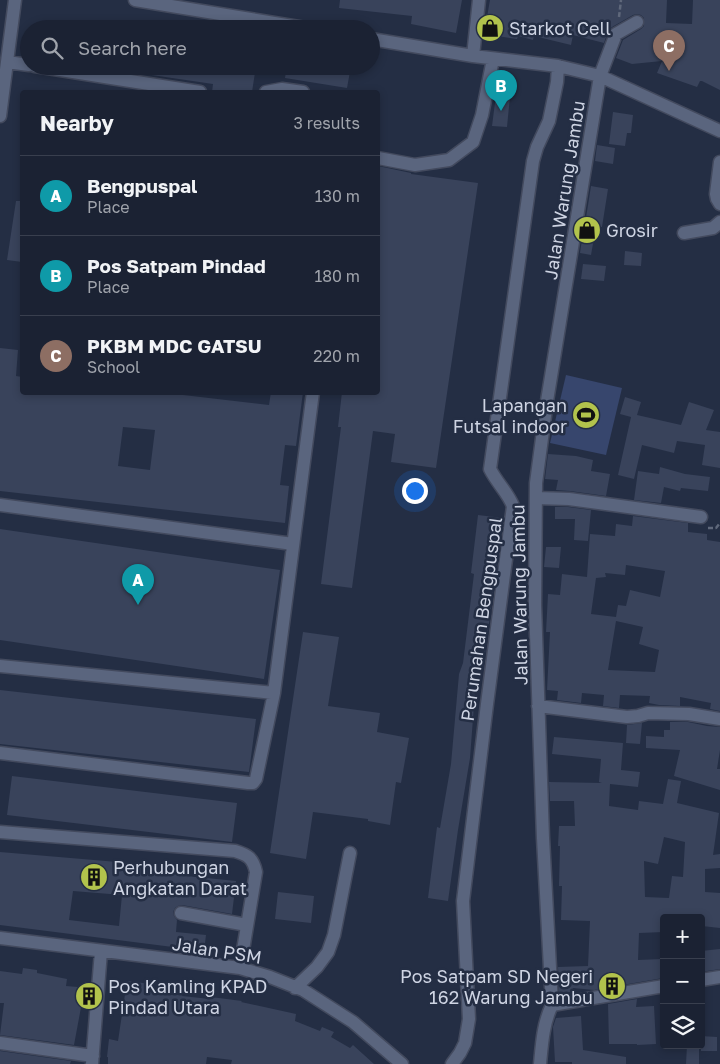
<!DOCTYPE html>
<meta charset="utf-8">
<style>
:root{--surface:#1b2233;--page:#282f3f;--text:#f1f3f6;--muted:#a0a4ac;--line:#393f4e;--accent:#b2c34c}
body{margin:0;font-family:"Golos Text",sans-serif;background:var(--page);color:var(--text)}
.controls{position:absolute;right:15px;bottom:15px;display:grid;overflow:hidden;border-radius:5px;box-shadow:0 2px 8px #0003}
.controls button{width:45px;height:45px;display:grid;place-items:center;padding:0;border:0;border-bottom:1px solid var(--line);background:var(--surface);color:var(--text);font:25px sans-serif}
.you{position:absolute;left:414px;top:490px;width:18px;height:18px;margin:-12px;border:4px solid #fff;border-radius:50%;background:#1a73e8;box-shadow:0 0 0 8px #1a73e833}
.badge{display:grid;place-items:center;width:32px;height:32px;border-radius:50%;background:var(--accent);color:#fff;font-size:16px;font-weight:700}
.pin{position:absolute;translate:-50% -41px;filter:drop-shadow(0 1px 2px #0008)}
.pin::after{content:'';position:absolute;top:26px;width:18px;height:15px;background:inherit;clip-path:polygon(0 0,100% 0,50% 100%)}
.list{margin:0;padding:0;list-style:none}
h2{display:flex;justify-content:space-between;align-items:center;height:65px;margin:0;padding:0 20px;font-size:21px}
h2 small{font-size:16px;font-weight:400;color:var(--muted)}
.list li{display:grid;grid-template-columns:32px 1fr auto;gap:15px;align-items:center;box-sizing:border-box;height:80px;padding:0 20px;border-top:1px solid var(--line)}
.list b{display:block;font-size:19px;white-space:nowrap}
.list p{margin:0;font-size:16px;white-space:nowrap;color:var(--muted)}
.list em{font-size:16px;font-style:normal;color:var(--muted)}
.icon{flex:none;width:28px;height:28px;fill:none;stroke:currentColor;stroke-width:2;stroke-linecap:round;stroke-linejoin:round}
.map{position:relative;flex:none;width:720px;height:1064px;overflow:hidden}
.search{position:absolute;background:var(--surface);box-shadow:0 2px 8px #0003;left:20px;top:20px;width:360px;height:55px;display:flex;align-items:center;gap:12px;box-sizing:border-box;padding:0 18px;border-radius:28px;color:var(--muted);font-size:19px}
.panel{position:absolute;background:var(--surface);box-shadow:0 2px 8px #0003;left:20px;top:90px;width:360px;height:305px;border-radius:5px}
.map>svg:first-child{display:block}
</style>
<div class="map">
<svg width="720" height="1064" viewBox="0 0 720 1064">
<rect width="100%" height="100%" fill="#242e44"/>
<path fill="#37466d" d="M566 375 622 388 606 455 550 443Z"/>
<path fill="#39435b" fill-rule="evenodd" d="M340 0H462L456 33 411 24 412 16 339 8Z
M490 0H667L666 23 692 24 693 0H720V90L702 81H700L697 87 657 73 662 61 632 64 616 58 623 40 641 29 644 26V18L641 15 637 14 633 15 612 27 608 31 604 43 573 35 571 45 534 36 533 40 518 36 517 39 484 34Z
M138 66H256L252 92H212L213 84 138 73Z
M287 66H351L347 88 285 78Z
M496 95 510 96 507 127 492 126Z
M613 112 633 115 631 133H627L625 146 609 144Z
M597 145 615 148 613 164 595 161Z
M378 166 411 173V174L478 183 436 468 391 462 395 434 373 431 352 588 321 584 341 427H338L342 392H378Z
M591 186 608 189 602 227 585 224Z
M16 201H22V262L7 260Z
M584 226 596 227 591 255 580 253Z
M625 251 642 253 641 266 624 265Z
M583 264 606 266 604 281 581 279Z
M0 348 18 350 16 376 22 377V392H166V393L269 405 271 392H303L296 446 285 445 280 485 289 486 285 523 0 491ZM123 427 155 430 150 470 118 466Z
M625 397 641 402 637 415 681 425 689 402 714 410 706 430 720 432V468L702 465 705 445 677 441 674 453 642 445 634 479 618 475 631 417 620 414Z
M548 454 576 456 593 460 591 471 610 474 606 496 570 491 556 490 558 480 545 479Z
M660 467 685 474 710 477 708 491 681 488 680 491 664 487 661 503 634 500 638 471 659 474Z
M555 507H568L591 510 588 541 574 540 575 519H555Z
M478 515 503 518 483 669 475 692 470 758 458 830 448 901 428 898 437 827 440 828 451 764 459 674 463 663 474 574 471 573Z
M633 516 688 523V532L707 534V540L720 542V711L710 709 711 703 680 697V706L659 705 649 703 650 696 620 695 619 708 603 706 604 695 582 693 581 703 557 700 558 691 547 690 550 632H546L548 594 560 595 562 574 587 577 590 534 615 536 616 524 632 526ZM626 565 665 571 660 597 630 590 626 606 618 605 616 617 591 614 596 578 606 577 605 573 625 575ZM616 621 643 627 639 644 659 650 655 672 608 670Z
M0 529 280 570 264 679 0 640Z
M546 547H561L559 568 544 567Z
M303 632 339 637 328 706 380 713 377 732 409 738 401 783 396 782 390 825 368 821V819L313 812 306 859 270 853Z
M0 690 256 719 249 772 0 744Z
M670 722H688L707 726 720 727V750L717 769H720V790L674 776 680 750 646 748V736L664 737V730H670Z
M642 723 640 744 626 743 627 725Z
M554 737 623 743 621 770 640 772 638 787 610 784 609 806 638 810 639 801 663 804 668 779 681 781 677 803 719 813 713 855 720 854V868L705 869V892L720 893V928L702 926V918H664V932L639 933 638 960 662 959 663 978 594 990 573 988V992H559L558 967 588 966 590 921 561 920 562 886H559L560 846H558L559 826H575L574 801H550L549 782 602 783 599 782 601 759 552 754ZM664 837 685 842 683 877 672 876 669 898 645 897 644 861 658 864Z
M12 776 237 803 232 842 7 815Z
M0 852 188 868 187 876 236 881 232 914 182 905 178 906 175 908 173 912 174 916 177 920 176 932 206 935 204 951 0 925ZM73 891 122 895 119 926 69 920Z
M278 892 314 896 311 923 275 919Z
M720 949V969L701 972V951Z
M23 968 37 970V973L67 979 66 986 90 988 89 1003 82 1002 74 1045 0 1035 4 1003H0V971L22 974Z
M127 981 151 984V988L183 993 182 996 210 999 211 997 242 1001 241 1002 296 1014 295 1021 320 1031 322 1027 334 1032 331 1037 350 1048 353 1045 374 1064H231L232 1060 207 1057 206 1064H108V1057H107L109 1039 118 1041Z
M637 999 636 1007 654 1006 656 1044 637 1045V1044H609L608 1004Z
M581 1016 583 1050 626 1057V1064H572V1062H555L553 1027 556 1018Z
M701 1036 717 1037V1051H701Z
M687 1045H699V1064H686Z
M0 1051 71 1061 70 1064H0Z"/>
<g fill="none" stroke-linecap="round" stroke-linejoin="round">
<g stroke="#434a5e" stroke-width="15">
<path id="minor" d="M135 0 311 29
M371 39 473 56 558 66 600 76 720 131
M473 56 479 0
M7 62 29 65
M35 66 200 92
M266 92 282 89 303 92
M0 116 15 0
M378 158 415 165 449 160 473 142 482 115 493 59
M720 162 716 194 717 199 720 204
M684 233 713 228 720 222
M536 498 569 499 701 517
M0 505 293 544
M0 666 274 693
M538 706 627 717 638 716 648 713 689 714 720 719
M0 753 248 783H253L256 779 274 693 313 392
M0 832 235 851C248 855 253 858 256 872L240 968
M181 913 247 925
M0 938 240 968 270 977 303 990 353 1022 402 1064
M701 980 720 977
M295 988 317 967 328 952 334 935 350 853
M552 1005 543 838 535 605 536 483 547 401 600 76 616 34 637 22
M552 1005 664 986
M0 1043 93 1056
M92 1064 101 951
M452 1064 460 1053 465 1043 469 1019 463 901 487 704 513 506C508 493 497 483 490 469L533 161 537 147 549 121 557 82 558 66
M540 1064C542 1043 543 1024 552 1005"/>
</g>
<path stroke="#5f687b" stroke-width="2.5" stroke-dasharray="5 2.5" stroke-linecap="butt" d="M619 17 621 0
M708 528H716L720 523"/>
<use href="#minor" stroke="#5a657e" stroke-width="12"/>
</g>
<defs>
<g id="shop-disc" transform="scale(1.4375)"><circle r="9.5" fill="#b2c34c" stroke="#242e44"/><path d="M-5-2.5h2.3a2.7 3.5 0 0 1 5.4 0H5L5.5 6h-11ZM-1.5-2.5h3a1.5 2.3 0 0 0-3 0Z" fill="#111"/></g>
<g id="stadium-disc" transform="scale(1.4375)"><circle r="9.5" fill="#b2c34c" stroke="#242e44"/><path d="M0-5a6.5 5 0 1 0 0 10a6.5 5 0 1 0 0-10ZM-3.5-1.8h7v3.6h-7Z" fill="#111"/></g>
<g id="building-disc" transform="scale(1.4375)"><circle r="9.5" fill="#b2c34c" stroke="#242e44"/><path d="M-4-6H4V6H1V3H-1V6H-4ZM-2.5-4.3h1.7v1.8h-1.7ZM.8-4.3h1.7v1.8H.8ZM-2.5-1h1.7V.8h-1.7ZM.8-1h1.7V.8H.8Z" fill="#111"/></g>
</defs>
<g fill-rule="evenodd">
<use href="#shop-disc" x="490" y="28"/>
<use href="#shop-disc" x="587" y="230"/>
<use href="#stadium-disc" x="586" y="415"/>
<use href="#building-disc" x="94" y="877"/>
<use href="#building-disc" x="612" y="986"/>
<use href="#building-disc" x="89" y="996"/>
</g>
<g text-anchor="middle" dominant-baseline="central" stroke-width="5" stroke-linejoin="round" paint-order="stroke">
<g font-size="18" fill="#ced4e3" stroke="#242e44" text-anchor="start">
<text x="509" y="28">Starkot Cell</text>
<text x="606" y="230">Grosir</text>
<text x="567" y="405" text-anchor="end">Lapangan<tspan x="567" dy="21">Futsal indoor</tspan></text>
<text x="113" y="867">Perhubungan<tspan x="113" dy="21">Angkatan Darat</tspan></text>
<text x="593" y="976" text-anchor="end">Pos Satpam SD Negeri<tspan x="593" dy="21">162 Warung Jambu</tspan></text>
<text x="108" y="986">Pos Kamling KPAD<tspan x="108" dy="21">Pindad Utara</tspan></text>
</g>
<g font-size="18" fill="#ced4e3" stroke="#242e44">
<text transform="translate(564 190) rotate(-81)">Jalan Warung Jambu</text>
<text transform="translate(519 595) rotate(-91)">Jalan Warung Jambu</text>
<text transform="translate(481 619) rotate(-82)">Perumahan Bengpuspal</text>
<text transform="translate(217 950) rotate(9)">Jalan PSM</text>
</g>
</g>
</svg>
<div class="controls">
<button>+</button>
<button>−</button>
<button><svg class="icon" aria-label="layers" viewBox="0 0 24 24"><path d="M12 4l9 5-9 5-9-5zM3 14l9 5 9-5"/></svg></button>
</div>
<div class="you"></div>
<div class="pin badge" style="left:138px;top:605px;background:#0f9aa8">A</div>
<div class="pin badge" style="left:501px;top:111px;background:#0f9aa8">B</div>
<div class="pin badge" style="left:669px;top:71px;background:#8d6e63">C</div>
<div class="search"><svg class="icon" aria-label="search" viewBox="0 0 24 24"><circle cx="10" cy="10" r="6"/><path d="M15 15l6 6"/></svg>Search here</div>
<section class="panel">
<h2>Nearby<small>3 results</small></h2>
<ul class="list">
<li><span class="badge" style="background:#0f9aa8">A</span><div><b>Bengpuspal</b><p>Place</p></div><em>130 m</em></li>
<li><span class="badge" style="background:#0f9aa8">B</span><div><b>Pos Satpam Pindad</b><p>Place</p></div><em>180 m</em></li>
<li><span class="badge" style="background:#8d6e63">C</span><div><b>PKBM MDC GATSU</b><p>School</p></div><em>220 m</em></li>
</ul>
</section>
</div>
